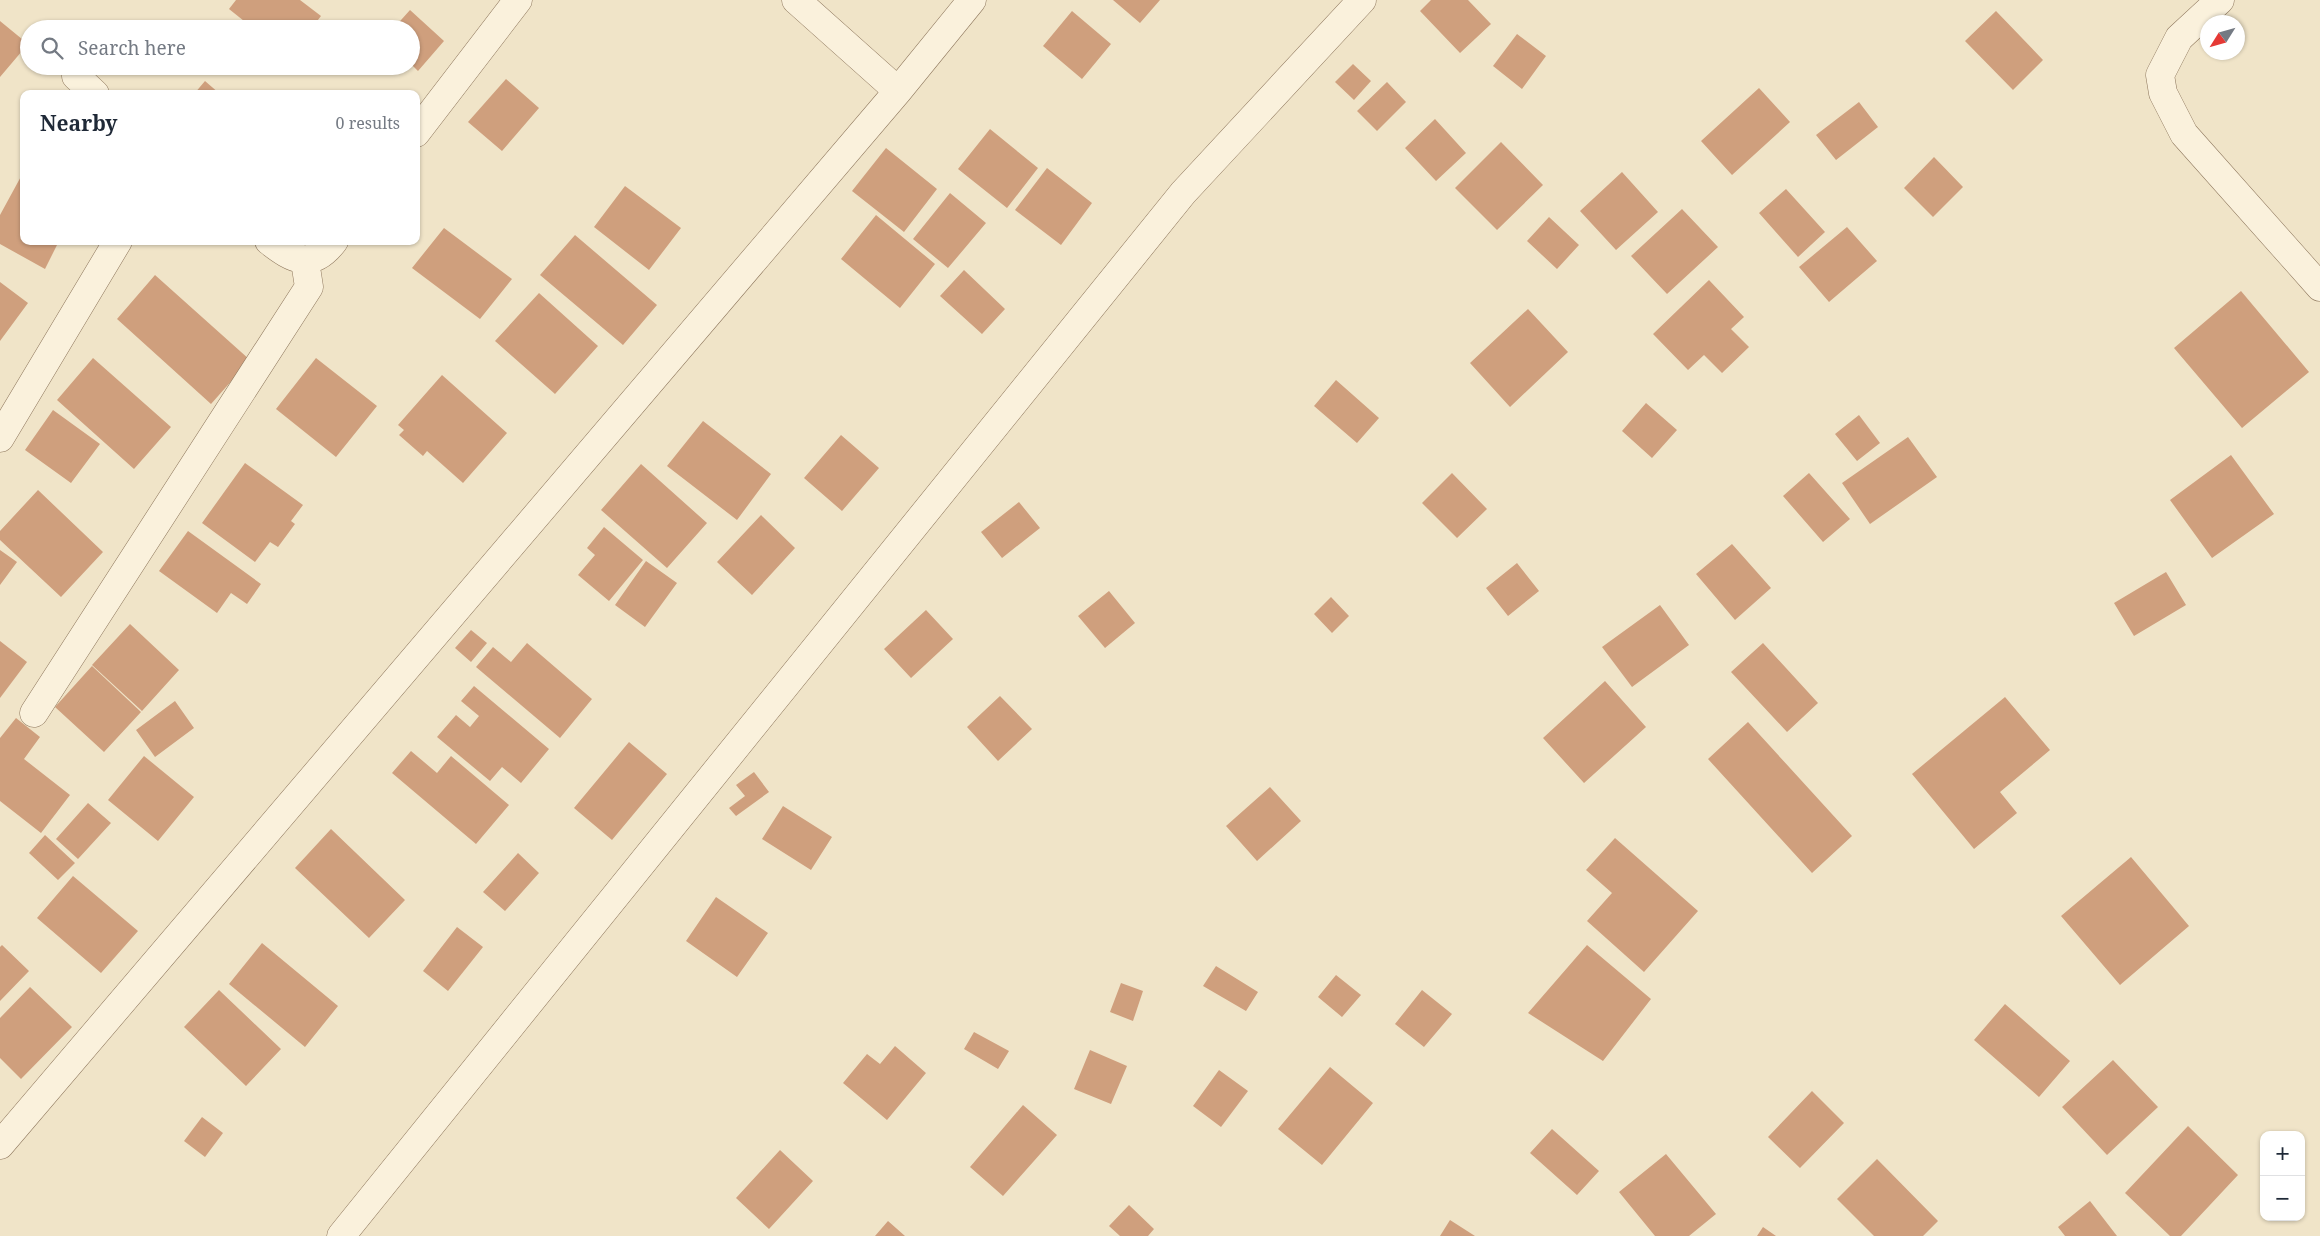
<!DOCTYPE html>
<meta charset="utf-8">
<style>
:root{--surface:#fff;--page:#f6f6f7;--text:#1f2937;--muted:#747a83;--line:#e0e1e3}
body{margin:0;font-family:"Noto Serif",serif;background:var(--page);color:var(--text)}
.controls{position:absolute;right:15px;bottom:15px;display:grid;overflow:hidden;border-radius:10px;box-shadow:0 1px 4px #0004}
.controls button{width:45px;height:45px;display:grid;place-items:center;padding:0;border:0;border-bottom:1px solid var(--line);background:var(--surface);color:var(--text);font:25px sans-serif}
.compass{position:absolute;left:2200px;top:15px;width:45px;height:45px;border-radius:50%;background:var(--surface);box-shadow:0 1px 4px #0004;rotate:233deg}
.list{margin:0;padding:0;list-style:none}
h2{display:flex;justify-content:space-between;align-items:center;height:65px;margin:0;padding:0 20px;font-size:21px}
h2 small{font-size:16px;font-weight:400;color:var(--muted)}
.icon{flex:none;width:28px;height:28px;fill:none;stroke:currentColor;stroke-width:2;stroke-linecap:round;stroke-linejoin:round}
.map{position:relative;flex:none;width:2320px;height:1236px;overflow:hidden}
.search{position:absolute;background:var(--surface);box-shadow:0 1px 4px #0004;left:20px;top:20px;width:400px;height:55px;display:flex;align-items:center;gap:12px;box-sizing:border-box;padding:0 18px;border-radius:28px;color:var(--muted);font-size:19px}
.panel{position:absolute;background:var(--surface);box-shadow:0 1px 4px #0004;left:20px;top:90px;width:400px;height:155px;border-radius:10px}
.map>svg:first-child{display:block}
</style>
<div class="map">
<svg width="2320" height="1236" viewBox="0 0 2320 1236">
<rect width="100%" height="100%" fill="#f0e4c8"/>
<path fill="#cf9f7d" d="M236 0H300L321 16 311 29H254L229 9Z
M1113 0H1160L1140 23Z
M1431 0H1468L1491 24 1460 53 1420 11Z
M410 10 444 41 418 71 411 64V29H393Z
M1072 11 1111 44 1082 79 1043 46Z
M1996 11 2043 60 2013 90 1965 41Z
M0 21 28 44 0 77Z
M1517 34 1546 56 1522 89 1493 66Z
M1353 64 1371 81 1354 100 1335 82Z
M506 79 539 108 502 151 468 122Z
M205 81 220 94H194Z
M1387 82 1406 102 1377 131 1357 111Z
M1759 88 1790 122 1732 175 1701 141Z
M1859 102 1878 127 1836 160 1816 135Z
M1435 119 1466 153 1436 181 1405 148Z
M990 129 1038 168 1007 208 958 169Z
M1501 142 1543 185 1497 230 1455 188Z
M886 148 937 189 904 232 852 191Z
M1934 157 1963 187 1933 217 1904 188Z
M1047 168 1092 203 1061 245 1015 210Z
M24 171V241H59L45 269 0 244V215Z
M1622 172 1658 212 1616 250 1580 211Z
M625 186 681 228 649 270 594 227Z
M1786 189 1825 232 1798 257 1759 213Z
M950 193 986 223 948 268 913 239Z
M1682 209 1718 247 1667 294 1631 256Z
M876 215 935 264 900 308 841 259Z
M1549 217 1579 245 1557 269 1527 241Z
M1847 227 1877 261 1829 302 1799 267Z
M444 228 512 279 480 319 412 268Z
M575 235 657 305 623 345 540 275Z
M964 270 1005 309 982 334 940 296Z
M155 275 250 360 211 404 117 319Z
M1709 280 1744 317 1731 329 1749 347 1722 373 1704 355 1688 370 1653 334Z
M0 282 28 303 0 341Z
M2241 291 2309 372 2242 428 2174 348Z
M539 293 598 346 555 394 495 341Z
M1528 309 1568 352 1510 407 1470 363Z
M93 358 171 427 134 469 57 400Z
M316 358 377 406 336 457 276 409Z
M442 375 507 433 463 483 427 451 423 456 399 435 404 430 398 425Z
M1336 380 1379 418 1357 443 1314 406Z
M1646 403 1677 430 1652 458 1622 431Z
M53 410 100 444 71 483 25 450Z
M1859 415 1880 443 1857 461 1835 434Z
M703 421 771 474 737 520 667 466Z
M841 435 879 468 842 511 804 478Z
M1908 437 1937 477 1870 524 1842 483Z
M2231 455 2274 514 2212 558 2170 500Z
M245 463 303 505 291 521 295 524 278 547 270 542 255 562 202 523Z
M641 464 707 523 667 568 601 510Z
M1452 473 1487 509 1457 538 1422 503Z
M1809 473 1850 519 1823 542 1783 496Z
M38 490 103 552 61 597 0 540V531Z
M1019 502 1040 528 1002 558 981 532Z
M761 515 795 548 752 595 717 562Z
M604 527 643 560 609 601 578 575 595 555 587 548Z
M188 531 261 584 247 604 231 593 217 613 159 571Z
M1732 544 1771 588 1735 620 1696 574Z
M0 550 17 562 0 585Z
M646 561 677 583 645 627 615 605Z
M1517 563 1539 591 1508 616 1486 588Z
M2166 572 2186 605 2134 636 2114 603Z
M1109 591 1135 623 1105 648 1078 616Z
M1331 597 1349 616 1332 633 1314 614Z
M1660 605 1689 645 1632 687 1602 647Z
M926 610 953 639 911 678 884 649Z
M130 624 179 670 142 711 92 665Z
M471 630 487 643 471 662 455 648Z
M0 641 27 662 0 698Z
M527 643 592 699 560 738 476 667 493 647 511 662Z
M1763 643 1818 703 1787 732 1731 672Z
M92 666 141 712 104 752 55 707Z
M1605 681 1646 727 1584 783 1543 738Z
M474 686 549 749 521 783 502 767 490 781 437 737 456 715 470 727 479 716 461 701Z
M1000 696 1032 729 998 761 967 727Z
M2005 697 2050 750 2000 792 2017 813 1974 849 1912 774Z
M175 701 194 728 155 757 136 730Z
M16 718 40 737 24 759 70 795 41 833 0 801V738Z
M1748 722 1852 836 1812 873 1708 759Z
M629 742 667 774 612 840 574 808Z
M411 751 437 773 451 756 509 805 476 844 392 773Z
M144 756 194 797 158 841 108 800Z
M754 772 769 792 736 816 729 808 745 796 736 785Z
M1270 787 1301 821 1257 861 1226 826Z
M88 803 111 823 78 859 56 839Z
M783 806 832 837 811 870 762 839Z
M331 829 405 900 369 938 295 868Z
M45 835 75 863 58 880 29 853Z
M1615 838 1698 911 1644 972 1587 921 1612 893 1586 870Z
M518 853 539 873 505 911 483 892Z
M2131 857 2189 926 2120 985 2061 916Z
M73 876 138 931 101 973 37 918Z
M716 897 768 933 737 977 686 941Z
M457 927 483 947 448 991 423 971Z
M262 943 338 1006 305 1047 229 984Z
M2 945 29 971 0 1001V947Z
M1587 945 1651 999 1603 1061 1528 1013Z
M1216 966 1258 992 1246 1011 1203 986Z
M1336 975 1361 995 1342 1017 1318 997Z
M1121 983 1143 991 1133 1021 1110 1012Z
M30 987 72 1027 21 1079 0 1058V1018Z
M219 990 281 1049 246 1086 184 1027Z
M1422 990 1452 1014 1424 1047 1395 1024Z
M2005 1004 2070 1061 2039 1097 1974 1040Z
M974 1032 1009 1051 998 1069 964 1049Z
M895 1046 926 1073 887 1120 843 1083 867 1054 880 1064Z
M1090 1050 1127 1066 1111 1104 1074 1089Z
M2113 1060 2158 1107 2107 1155 2062 1107Z
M1330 1067 1373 1103 1322 1165 1278 1129Z
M1219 1070 1248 1091 1221 1127 1193 1106Z
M1812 1091 1844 1123 1800 1168 1768 1137Z
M1023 1105 1057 1135 1003 1196 970 1167Z
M202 1117 223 1133 205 1157 184 1141Z
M2188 1126 2238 1175 2181 1236H2170L2125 1193Z
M1552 1129 1599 1171 1577 1195 1530 1153Z
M780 1150 813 1181 769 1229 736 1198Z
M1666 1154 1716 1214 1689 1236H1655L1619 1192Z
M1877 1159 1938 1221 1923 1236H1874L1837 1199Z
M2090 1201 2117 1236H2065L2058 1227Z
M1129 1205 1154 1229 1148 1236H1120L1109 1226Z
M1450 1220 1475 1236H1440Z
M888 1221 905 1236H875Z
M1763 1227 1776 1236H1757Z"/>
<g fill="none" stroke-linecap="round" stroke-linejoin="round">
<g stroke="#8d765c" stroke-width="29">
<path id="minor" d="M796 0 898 91
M2220 0 2179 38 2160 75 2163 93 2184 134 2320 287
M76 76 95 94
M416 133 518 0
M269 241C293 260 312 270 334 241
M0 438 118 241
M34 713 309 287 305 261
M0 1145 898 91 972 0
M341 1236 1183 193 1362 0"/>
</g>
<use href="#minor" stroke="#faf1dc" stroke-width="28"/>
</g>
</svg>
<div class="controls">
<button>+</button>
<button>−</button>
</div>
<svg class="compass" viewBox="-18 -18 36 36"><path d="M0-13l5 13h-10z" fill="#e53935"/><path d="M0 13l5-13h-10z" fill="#747a83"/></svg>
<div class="search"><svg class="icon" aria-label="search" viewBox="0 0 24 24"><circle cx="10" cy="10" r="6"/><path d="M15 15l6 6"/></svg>Search here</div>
<section class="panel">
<h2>Nearby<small>0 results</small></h2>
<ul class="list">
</ul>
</section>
</div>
